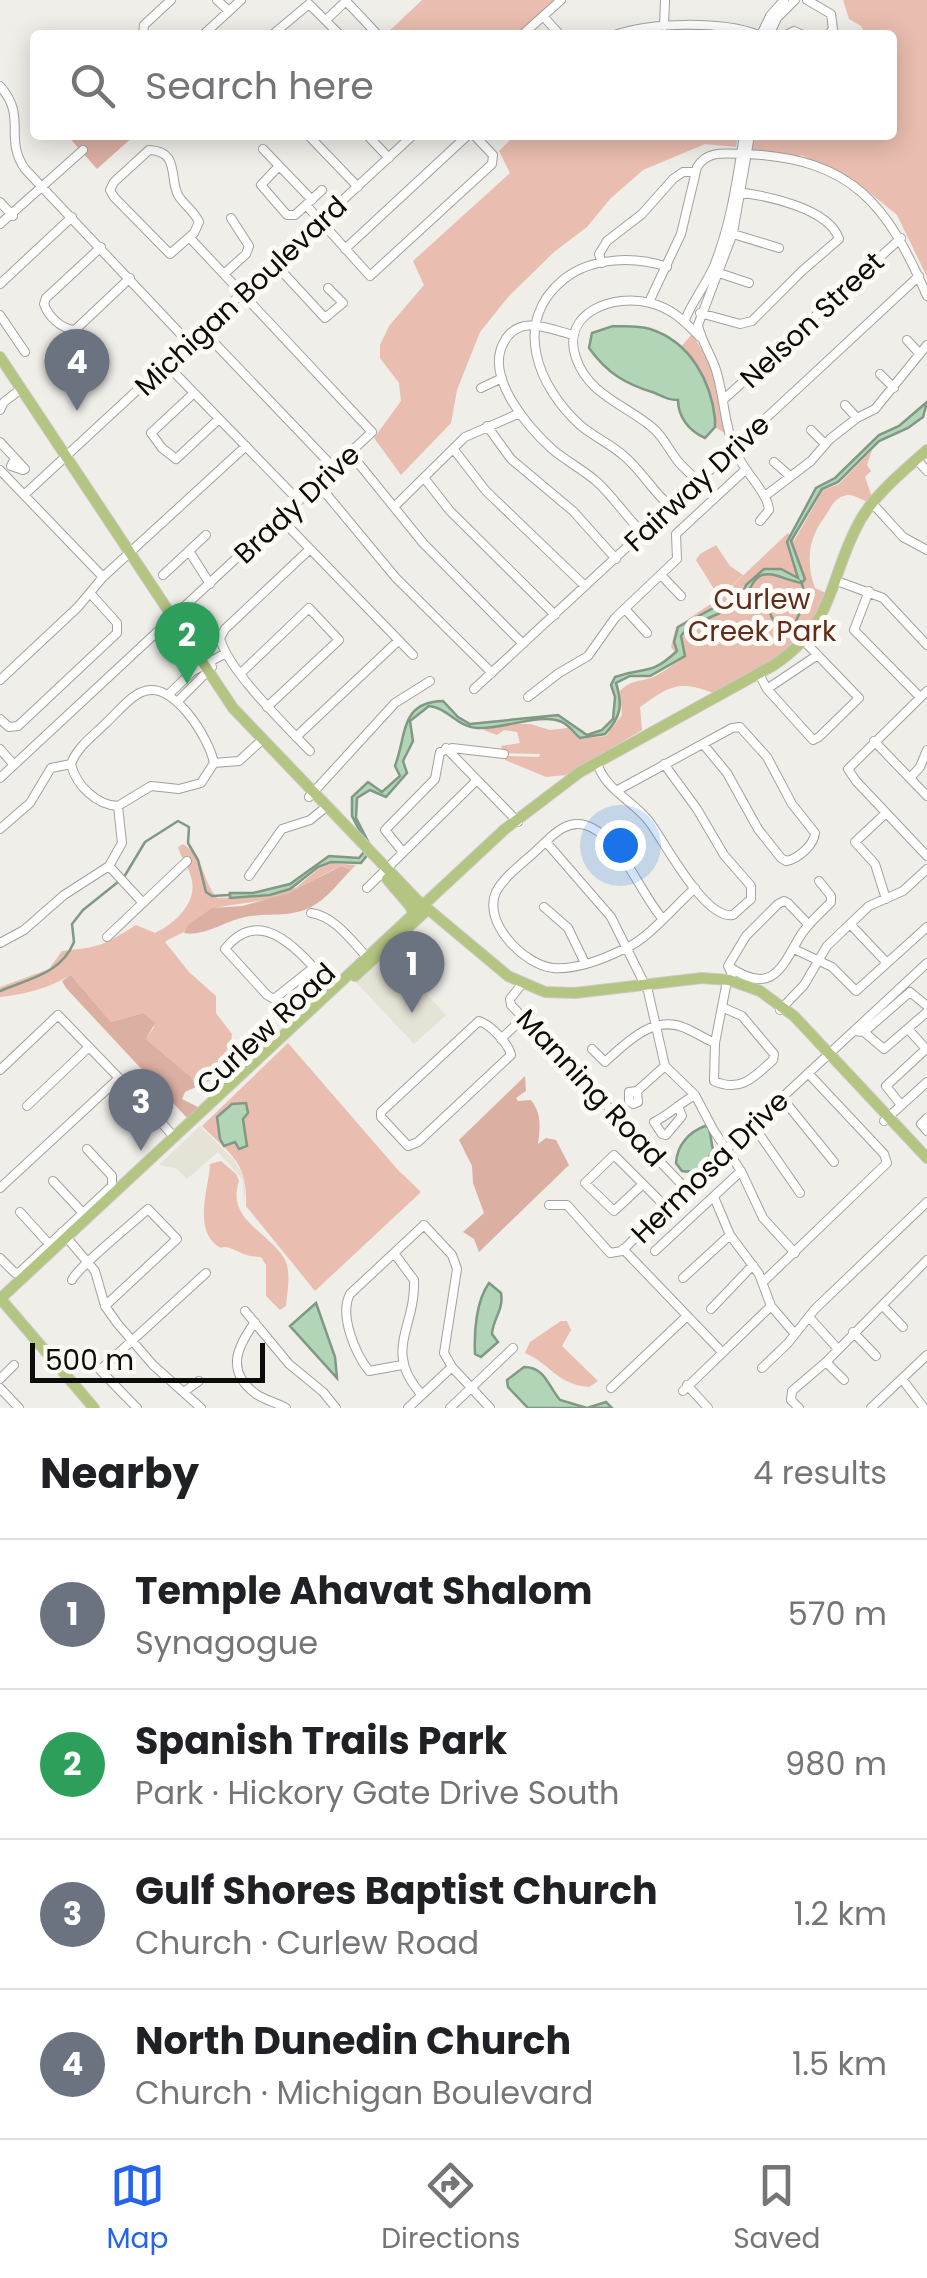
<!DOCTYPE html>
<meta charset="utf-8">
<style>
:root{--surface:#fff;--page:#f6f6f6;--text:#202124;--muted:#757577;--line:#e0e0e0;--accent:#2563eb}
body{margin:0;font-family:Poppins,sans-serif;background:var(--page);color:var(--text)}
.scale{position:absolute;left:30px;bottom:25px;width:235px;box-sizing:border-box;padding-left:10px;border:5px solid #0c0c0a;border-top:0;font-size:28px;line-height:35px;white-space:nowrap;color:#0c0c0a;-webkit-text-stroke:8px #fdfbf6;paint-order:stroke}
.you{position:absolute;left:620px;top:845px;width:35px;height:35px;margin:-25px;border:8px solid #fff;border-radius:50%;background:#1a73e8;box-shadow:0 0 0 15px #1a73e833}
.badge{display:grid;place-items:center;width:65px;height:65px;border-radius:50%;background:var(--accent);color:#fff;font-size:32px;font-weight:700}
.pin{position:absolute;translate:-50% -82px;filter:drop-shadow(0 2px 5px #0008)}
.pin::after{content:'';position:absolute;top:52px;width:35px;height:30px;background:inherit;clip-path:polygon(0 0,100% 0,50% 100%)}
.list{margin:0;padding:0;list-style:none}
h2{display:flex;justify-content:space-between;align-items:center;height:130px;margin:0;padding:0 40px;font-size:42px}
h2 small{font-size:32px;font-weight:400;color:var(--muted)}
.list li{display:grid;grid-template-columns:65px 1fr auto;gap:30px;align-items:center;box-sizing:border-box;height:150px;padding:0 40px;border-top:2px solid var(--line)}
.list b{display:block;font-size:38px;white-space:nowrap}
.list p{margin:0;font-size:32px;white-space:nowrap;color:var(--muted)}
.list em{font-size:32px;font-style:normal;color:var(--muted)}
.icon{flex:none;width:55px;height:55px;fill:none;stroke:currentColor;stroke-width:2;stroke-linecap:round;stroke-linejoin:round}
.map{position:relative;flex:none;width:927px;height:1408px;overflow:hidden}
.search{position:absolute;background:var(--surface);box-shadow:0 5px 25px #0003;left:30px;right:30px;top:30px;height:110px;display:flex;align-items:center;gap:25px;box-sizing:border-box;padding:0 35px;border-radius:10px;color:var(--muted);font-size:38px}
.sheet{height:730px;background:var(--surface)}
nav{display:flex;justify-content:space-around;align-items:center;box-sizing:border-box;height:140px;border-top:2px solid var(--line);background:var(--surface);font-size:28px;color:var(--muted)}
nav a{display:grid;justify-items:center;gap:5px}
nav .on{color:var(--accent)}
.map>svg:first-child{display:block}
</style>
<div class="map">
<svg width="927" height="1408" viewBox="0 0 927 1408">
<rect width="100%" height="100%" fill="#efeee9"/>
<path fill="#e5e2d6" d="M387 952 446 1015 414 1044 355 981Z
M200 1126 233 1159 246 1179 244 1205 243 1180 218 1152 187 1179 176 1168 159 1165Z"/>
<path fill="#e9bdaf" d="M422 0H559L521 35H385Z
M843 0H927V277L897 215 853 179 801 155 799 159 750 153 752 135H892V35H866L861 26 849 19Z
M515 135H738L736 147 705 144 643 170 610 199 587 227 554 252 509 296 480 332 457 390 451 423 401 475 374 438 401 401 399 383 380 358V345L389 326 424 285 413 261 510 173 499 151Z
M692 334 712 366 728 435 715 427C716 401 702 364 680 348Z
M872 450 867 465 871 471 865 477 872 497 870 502C862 501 855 494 847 495 833 498 831 508 824 518 808 539 806 563 815 588L826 593 809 626 781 654 802 637 825 600 827 602C801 651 762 670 713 693 678 679 668 687 640 707L642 730 566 775 546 777 505 760 504 756 539 757 540 754 503 753 501 746 520 743 517 732 504 730 497 735 483 730 516 724H530L550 730 568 728 580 739 606 736 622 715 620 691C631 680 637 682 651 678 661 674 672 665 681 660L671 647 676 627 718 599 788 533 794 541 823 490 839 484Z
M716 545 730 566 743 575 719 597 696 560 700 554Z
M183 844C204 856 202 880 217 898L271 896 297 887 318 869 332 863 356 865 351 870 341 866C321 874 305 888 284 895 260 903 237 903 215 908 204 911 193 925 185 931 180 935 171 937 165 942L189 972 216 996V1013L232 1034C229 1062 223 1076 196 1088L191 1077 146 1039 154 1027 143 1013 111 1022 71 975C48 988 27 994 0 997V987L49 969 62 951C100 947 103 946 136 925L155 933C175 923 199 902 191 877 188 866 181 858 178 847Z
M288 1043 398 1170 421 1192 315 1291 246 1206C248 1162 231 1155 202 1126Z
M221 1161 236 1174 239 1181C226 1219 267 1231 284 1258 292 1271 287 1293 286 1306L280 1310 266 1296V1265L261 1257C247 1257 242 1253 230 1248 221 1245 223 1251 215 1244 194 1225 209 1187 210 1164Z
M561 1321H567L571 1330 562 1346 598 1381 589 1387C556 1384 552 1365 525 1353L530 1342Z"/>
<path fill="#dbafa2" d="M67 135H135L97 169Z
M341 866 351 870C340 881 329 896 316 904 294 919 269 912 245 917 225 921 204 937 184 933L188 925 212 908 242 906 289 893Z
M71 975 111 1022 143 1013 155 1023 146 1039 191 1077 196 1087 185 1092 182 1099 200 1108 188 1119 66 988 62 981Z
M525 1076 526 1091 516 1098 518 1101 531 1100C542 1114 540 1128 538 1144L546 1138 556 1140 569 1165 479 1252 474 1239 463 1232 484 1213 473 1183 472 1166 459 1140Z"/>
<path fill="#b2d5b8" stroke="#809984" stroke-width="2.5" d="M613 326C624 327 636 325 650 329 691 342 711 382 715 419V427L705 438C689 431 678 417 678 400 668 400 664 397 655 393 625 384 607 373 589 348L592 333Z
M927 402 923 417 908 428 879 441 838 482 822 489 791 541 805 579 802 583C774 578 758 558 745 602L688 627 681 636 685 656 650 676H630L616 683C623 705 621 717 605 734L580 738C574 733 569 725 562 722 540 712 502 730 477 728 457 727 448 708 429 706L410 721 413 741 403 761 407 773 386 797 370 790 357 798 356 818 372 849 361 863 331 862 318 867 290 889 270 895 230 898V893H253L290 884 329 856 359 858 368 847 352 816V797L368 782 382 792 400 776 395 766C407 734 400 702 443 701L458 717 470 724 558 715 587 735 602 730 613 719 615 697 611 685 615 677C646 666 649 677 677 651L674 642 678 627 723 603 741 599 746 585 764 569H781L798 578 787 542 816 488 835 478 879 435 899 426Z
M246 1103 248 1113 243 1119 247 1146 239 1149 235 1142 224 1146 220 1139 217 1117 232 1104Z
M705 1126 709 1128 713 1150C704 1165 701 1174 682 1171L676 1163C677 1145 689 1132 705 1126Z
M489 1283 501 1293C504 1310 493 1318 492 1334L498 1342 481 1357 475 1354C474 1332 476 1301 489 1283Z
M316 1303 335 1357 337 1378 290 1326Z
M524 1367C545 1367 548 1386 560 1400L587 1408 606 1402 612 1408H528L508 1387 507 1380Z"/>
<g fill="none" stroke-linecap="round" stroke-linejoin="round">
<path stroke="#809984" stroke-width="2.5" d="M768 593 765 601 772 618 785 630H790C801 615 808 598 801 581
M124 877 145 842 178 821 189 827 188 843 198 860 206 892 212 896 229 895
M0 991C28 979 61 974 74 942L72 924 83 910 118 882"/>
<g stroke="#a2a19d" stroke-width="10">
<path id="minor" d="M217 0 229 11
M345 0 378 35
M807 0 831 14 833 29 828 35
M543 16 560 35
M327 19 347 0
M664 26 665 0
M143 35 144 25 171 0
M203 35 241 0
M272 35 309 4 340 35
M522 35 561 0
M615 35C649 22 724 21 758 35
M761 35 770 16 784 0
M769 35 777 18 795 0
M786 35 794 31 803 35
M0 86C28 118 3 137 25 169L190 344
M308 135 358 187
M367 135 389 158
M750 135 733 233 698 325C701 341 711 354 716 370 724 395 724 423 734 448 741 469 768 492 769 510L760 521
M263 149 312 200
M149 150C180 151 169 178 178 195 184 205 194 211 199 222L194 233 170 254 114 197 110 190 114 182Z
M279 166 261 185 287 215H295L322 190
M0 202 13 216
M306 205 370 276 492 164 493 155 474 135
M0 224 83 150
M730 233 779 248
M101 247 46 298 44 304C48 316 61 329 75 330L130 278
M345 249 468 135
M602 263 599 254 607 241 642 214 673 179 683 172H695
M275 264 325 318 343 303 328 288
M667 267C635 256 592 257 564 279 511 322 538 387 580 425 594 437 611 444 624 456 642 471 653 492 671 507
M716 272 749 283
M224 274 246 254 249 246 231 218
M0 284 72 217
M649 302 681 234 697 167C708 149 727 154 746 154 853 159 887 204 927 296
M700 313 740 324 752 321 802 271 839 239C829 208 765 195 735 192
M0 315 25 352
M685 321C686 312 708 281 714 266 731 224 737 180 744 135
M203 331 335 469
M573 335C549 329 519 314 504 342 484 377 528 427 552 449 566 461 582 469 596 481 613 496 626 517 643 533
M907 340 919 353
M167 365 299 501
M880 374 894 388
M481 388 502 378
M194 393 151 433 162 448 176 459 219 419
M723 400 901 238
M845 405 857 418
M0 410 4 402 21 389
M487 426 511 459 573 511 616 559
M811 430 825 444
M0 442 25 469 23 470 11 466 15 458
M455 451 486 491 585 586
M351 454 423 543 523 644
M917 460 927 471
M774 462 790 476
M0 470 103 577
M425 479 450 511 555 615
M699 482C692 475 683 468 677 460 669 450 664 438 654 429 627 405 589 396 576 358 560 312 615 293 650 303 672 308 685 322 700 337
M318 484 396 578 492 673
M24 495 413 135
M765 496 811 461 830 439 857 418 875 409 927 345
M872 503 903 537 927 550
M394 507 465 437 520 413
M281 519 413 655
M189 551 210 584
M163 575 206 535
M661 575 681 596
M837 581 883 598 927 645
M869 591 854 630 920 697
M625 609 647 633
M241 673 309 608 339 640 267 707
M759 674 767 689 813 740 819 737 859 698 804 641
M0 680 78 607 103 577 246 446
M474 689 919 276
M767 689 816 656
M927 691 848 769 856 781 927 856
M169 694 193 671 226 653
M528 697 559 673 588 656 615 618 677 559 676 534 744 471
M177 702 212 667
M0 719 9 727 18 726 117 633V623L90 593
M296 737 398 641
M874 741 927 796
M446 748 518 822
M0 749 14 765
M310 751C286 726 227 669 220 638L225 629 310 549
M597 762C604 789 631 799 648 820 664 840 704 920 733 915L751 899V886L724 855 697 809 664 764
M214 763 239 761 262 740
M71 764C77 747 93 736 106 723 117 713 129 697 142 692 173 679 209 738 214 763
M71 764C76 786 97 805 118 806
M0 778 372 432 190 238
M910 778 920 767 927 750
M616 791 732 728 740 727 767 757 792 804 815 833C814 845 798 859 786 861L781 858 758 829 727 773 703 744
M309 797 395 703 430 681
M118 806 151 786 179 789 201 783 214 763
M886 813 855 842 875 864 886 899
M0 829 30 803 51 768 71 764
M546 842 611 917 648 991 665 1066 695 1095 714 1131 741 1171 763 1218 795 1253
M402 851 385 830 435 779 440 752 452 748 504 754
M109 866 143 903
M249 876 282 829 310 820 326 807
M367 888 477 780
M544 907 568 928 585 963
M311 913C334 916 351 940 366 956
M662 918C640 893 619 834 585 825 565 820 552 836 539 848 526 861 505 875 496 892 482 922 524 965 553 968 576 970 606 958 626 948 648 939 677 904 695 888
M850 924 887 963
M107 937 187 861
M0 943 24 930 64 895 109 866 122 843 118 806
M794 949 832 967 856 991 927 927
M728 966C769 994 779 974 799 938 807 924 820 914 831 902V896L819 881
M313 968 274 999 267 995 225 949C264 900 305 960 333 988
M729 980 732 974 728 966 746 936 778 904 784 901 788 903 808 924
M522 984 510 999 511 1005 687 1190
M724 1008 742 1016 774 1054 773 1060C754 1077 741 1093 714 1081L715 1043 726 986
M780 1010 804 985 827 946 850 924 869 906 903 891 927 869
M479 1021C491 1025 508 1043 511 1055L418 1142 408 1146 381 1117V1112Z
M908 1029 927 1050
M854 1031 864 1032 910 992 927 1006
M864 1032 884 1049 927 1012
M501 1039 523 1018
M592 1049 605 1062C626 1043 653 1014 685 1028 695 1032 705 1039 715 1043
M0 1070 58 1015 119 1078 0 1188
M637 1091 629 1092V1101L633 1104 638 1102 637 1091 665 1066
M139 1097 174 1137
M782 1098 834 1162
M901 1105 886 1086 926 1049
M27 1106 89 1047
M678 1106 682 1116 666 1135 662 1134 654 1122C669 1115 680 1103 695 1095
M927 1118 921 1124 927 1131
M884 1121 927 1082
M753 1125 800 1193
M53 1181 83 1213
M643 1184 614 1211 585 1183 614 1155 667 1208
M714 1197 730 1235 759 1274 771 1306 795 1334
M549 1205H567L610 1253 622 1251 691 1182 927 963
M20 1212 49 1244
M62 1232 95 1271 105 1306 117 1323 153 1365 201 1408
M623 1249 722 1352
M655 1251 741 1171
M394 1253 414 1280C416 1328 382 1351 422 1395
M0 1258 15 1273 20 1272 112 1186V1176L87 1149
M683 1278 730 1235
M72 1280C76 1269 134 1222 148 1209L177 1239 105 1306
M763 1282 887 1163 884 1154 808 1073
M883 1306 903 1327
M711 1309 753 1265
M245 1311 289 1364 323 1392 336 1408
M809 1317 837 1348
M255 1322C237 1347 225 1371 256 1394 265 1400 277 1403 286 1408
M853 1332 876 1356
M826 1362 844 1380
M402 1365 369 1371C355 1353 339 1315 350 1294L424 1225 452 1255 457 1269 444 1353 452 1367 490 1408
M762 1368 788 1343 815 1309 927 1202
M0 1379 14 1365
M902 1379 924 1408
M687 1385 708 1408
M0 1388 19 1408
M611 1388 687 1316
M185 1391 199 1381
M683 1391 771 1306
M137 1408 100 1370 206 1273
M408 1408 452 1367
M450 1408 513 1348
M799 1408 791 1400 792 1391 826 1362 927 1260
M871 1408 927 1355"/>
</g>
<g stroke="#cacac9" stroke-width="12">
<path id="major" d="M0 357 233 708 416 899 508 976 545 992 575 993 702 978 729 980 760 991 794 1016 927 1158
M387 879 410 906 413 913 418 910
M355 976 427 910
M0 1298 94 1408
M0 1299 505 829 580 772 774 665C838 622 828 576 861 519 877 492 904 471 927 450"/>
</g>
<use href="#minor" stroke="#fff" stroke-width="8"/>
<use href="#major" stroke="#b4c481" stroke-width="10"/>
</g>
<g text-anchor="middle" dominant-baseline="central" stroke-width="10" stroke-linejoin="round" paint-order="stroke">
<g font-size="28" fill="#0c0c0a" stroke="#fdfbf6">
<text transform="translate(241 296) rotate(-43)">Michigan Boulevard</text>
<text transform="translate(812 320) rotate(-43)">Nelson Street</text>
<text transform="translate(697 483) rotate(-43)">Fairway Drive</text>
<text transform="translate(297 504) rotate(-43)">Brady Drive</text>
<text transform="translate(266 1029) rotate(-43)">Curlew Road</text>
<text transform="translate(591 1088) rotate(47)">Manning Road</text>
<text transform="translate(710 1167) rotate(-44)">Hermosa Drive</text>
</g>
<g font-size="28" fill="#622b1a" stroke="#fdfbf6">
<text x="762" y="599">Curlew<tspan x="762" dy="32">Creek Park</tspan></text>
</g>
</g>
</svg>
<div class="scale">500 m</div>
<div class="you"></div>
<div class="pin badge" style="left:412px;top:1013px;background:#6b7280">1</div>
<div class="pin badge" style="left:187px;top:684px;background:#2e9e5b">2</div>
<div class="pin badge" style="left:141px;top:1151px;background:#6b7280">3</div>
<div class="pin badge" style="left:77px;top:411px;background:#6b7280">4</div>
<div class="search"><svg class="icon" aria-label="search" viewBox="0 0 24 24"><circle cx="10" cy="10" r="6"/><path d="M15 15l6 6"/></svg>Search here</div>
</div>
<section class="sheet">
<h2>Nearby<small>4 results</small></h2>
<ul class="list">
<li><span class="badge" style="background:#6b7280">1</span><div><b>Temple Ahavat Shalom</b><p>Synagogue</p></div><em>570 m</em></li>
<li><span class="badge" style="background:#2e9e5b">2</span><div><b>Spanish Trails Park</b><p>Park · Hickory Gate Drive South</p></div><em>980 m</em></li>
<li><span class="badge" style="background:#6b7280">3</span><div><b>Gulf Shores Baptist Church</b><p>Church · Curlew Road</p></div><em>1.2 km</em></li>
<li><span class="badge" style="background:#6b7280">4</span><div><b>North Dunedin Church</b><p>Church · Michigan Boulevard</p></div><em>1.5 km</em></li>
</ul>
</section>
<nav>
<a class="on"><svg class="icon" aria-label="map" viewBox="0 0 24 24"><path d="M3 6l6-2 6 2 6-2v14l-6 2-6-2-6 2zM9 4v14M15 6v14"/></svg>Map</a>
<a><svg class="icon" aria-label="directions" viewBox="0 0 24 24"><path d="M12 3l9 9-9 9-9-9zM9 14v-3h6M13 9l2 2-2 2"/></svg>Directions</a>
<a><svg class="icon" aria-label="saved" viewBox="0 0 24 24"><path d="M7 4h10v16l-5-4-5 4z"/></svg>Saved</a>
</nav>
